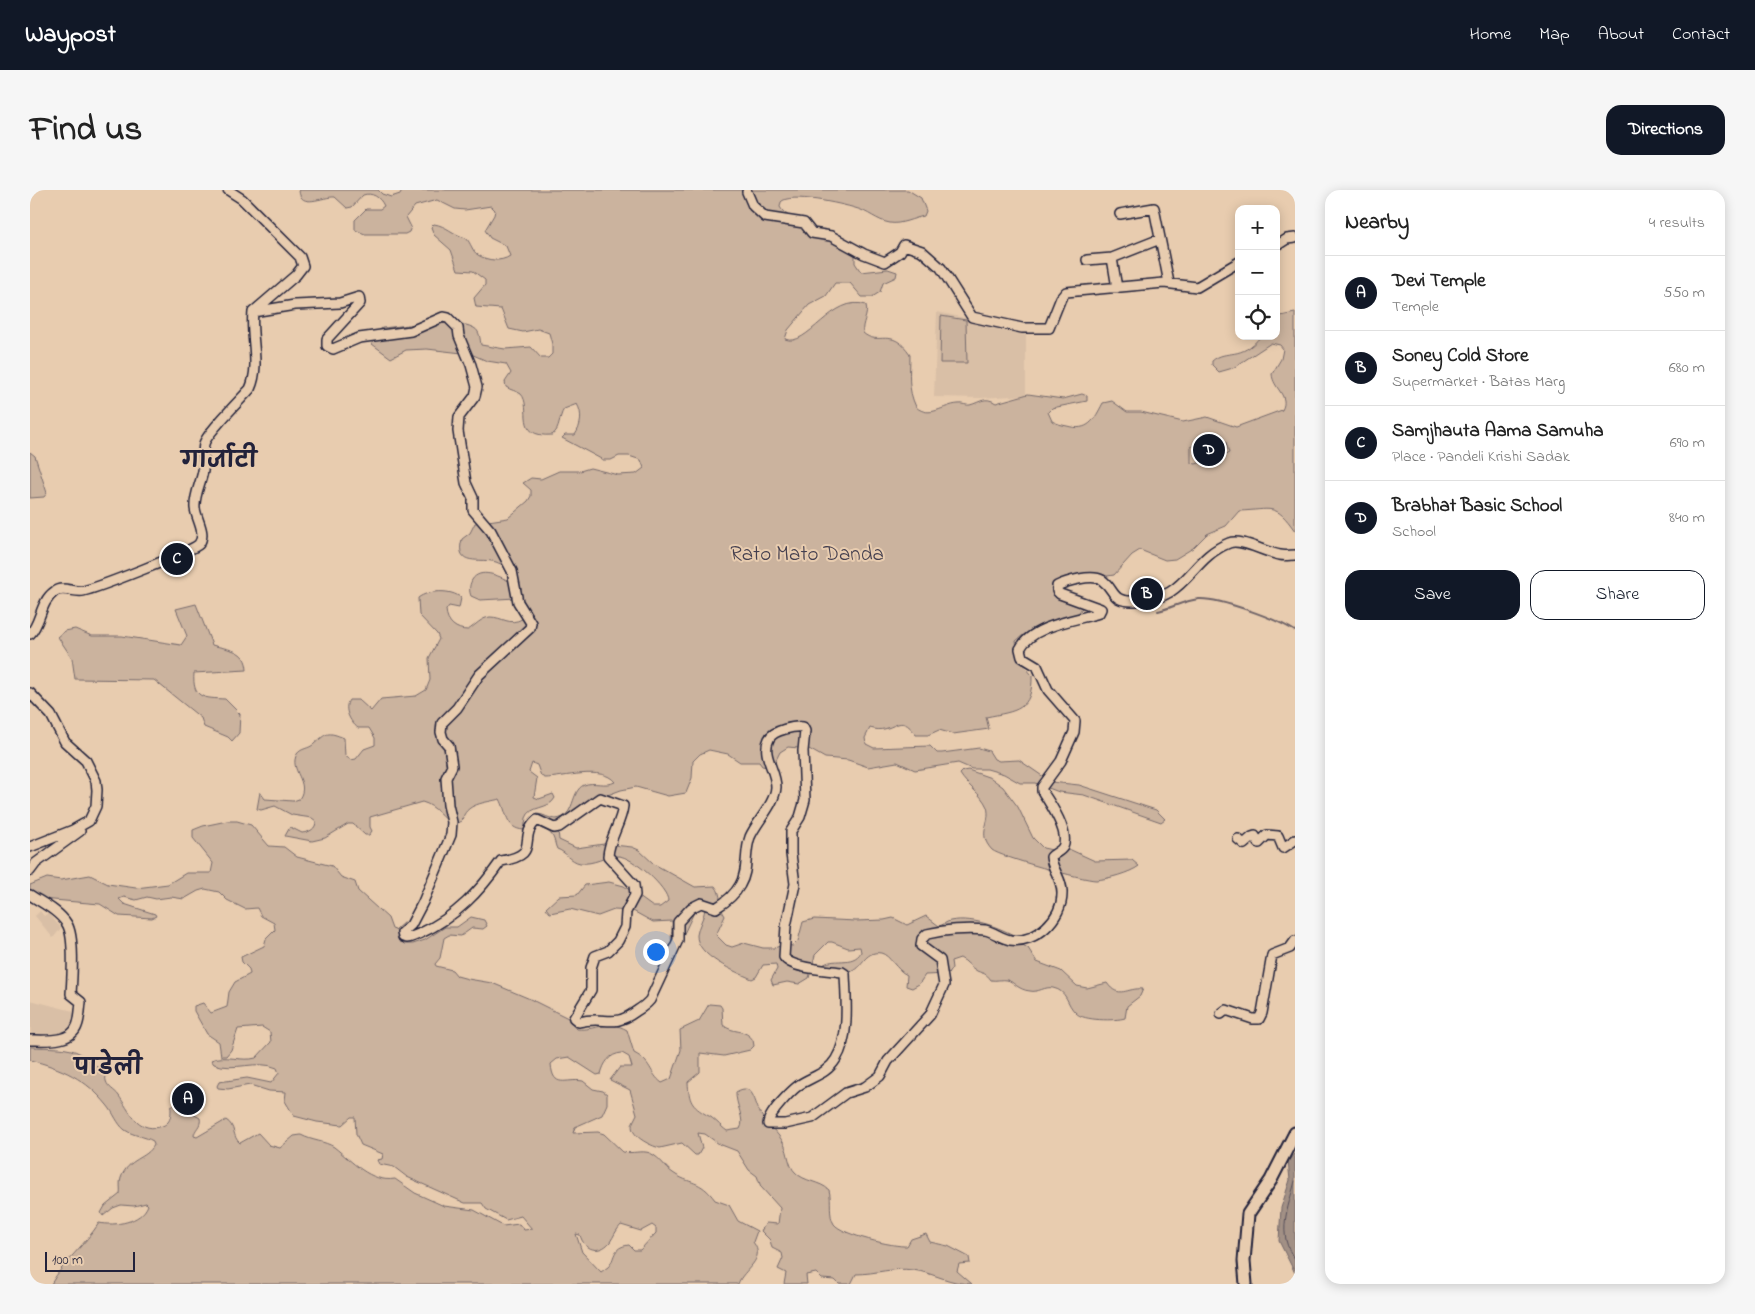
<!DOCTYPE html>
<meta charset="utf-8">
<style>
:root{--surface:#fff;--page:#f6f6f6;--text:#222;--muted:#767676;--line:#e0e0e0;--accent:#111827}
body{margin:0;font-family:"Indie Flower","Playpen Sans Deva",sans-serif;background:var(--page);color:var(--text)}
.controls{position:absolute;right:15px;top:15px;display:grid;overflow:hidden;border-radius:10px;box-shadow:0 2px 12px #0003}
.controls button{width:45px;height:45px;display:grid;place-items:center;padding:0;border:0;border-bottom:1px solid var(--line);background:var(--surface);color:var(--text);font:25px sans-serif}
.scale{position:absolute;left:15px;bottom:12px;width:90px;box-sizing:border-box;padding-left:5px;border:2px solid #22223b;border-top:0;font-size:14px;line-height:18px;white-space:nowrap;color:#22223b;-webkit-text-stroke:4px #e8ccaf;paint-order:stroke}
.you{position:absolute;left:625px;top:761px;width:18px;height:18px;margin:-12px;border:4px solid #fff;border-radius:50%;background:#1a73e8;box-shadow:0 0 0 8px #1a73e833}
.badge{display:grid;place-items:center;width:32px;height:32px;border-radius:50%;background:var(--accent);color:#fff;font-size:16px;font-weight:700}
.pin{position:absolute;translate:-50% -50%;border:2px solid #fff;box-shadow:0 1px 5px #0006}
.list{margin:0;padding:0;list-style:none}
h2{display:flex;justify-content:space-between;align-items:center;height:65px;margin:0;padding:0 20px;font-size:21px}
h2 small{font-size:16px;font-weight:400;color:var(--muted)}
.list li{display:grid;grid-template-columns:32px 1fr auto;gap:15px;align-items:center;box-sizing:border-box;height:75px;padding:0 20px;border-top:1px solid var(--line)}
.list b{display:block;font-size:19px;white-space:nowrap}
.list p{margin:0;font-size:16px;white-space:nowrap;color:var(--muted)}
.list em{font-size:16px;font-style:normal;color:var(--muted)}
.actions{display:flex;gap:10px;padding:15px 20px}
.actions a{flex:1;padding:11px 0;border:1px solid var(--accent);border-radius:15px;text-align:center;font-size:18px;color:var(--accent)}
.actions .main{background:var(--accent);color:#fff}
.icon{flex:none;width:28px;height:28px;fill:none;stroke:currentColor;stroke-width:2;stroke-linecap:round;stroke-linejoin:round}
.map{position:relative;flex:none;width:1265px;height:1094px;overflow:hidden;border-radius:15px}
header{display:flex;align-items:center;gap:30px;box-sizing:border-box;height:70px;padding:0 25px;background:var(--accent);color:#fff}
header strong{font-size:24px}
nav{display:flex;gap:28px;margin-inline-start:auto;font-size:18px}
.intro{display:flex;align-items:center;justify-content:space-between;box-sizing:border-box;height:120px;padding:0 30px}
h1{margin:0;font-size:35px}
.button{padding:12px 22px;border-radius:15px;background:var(--accent);color:#fff;font-size:18px;font-weight:700}
main{display:flex;gap:30px;padding:0 30px}
aside{flex:1;background:var(--surface);border-radius:15px;box-shadow:0 2px 12px #0003}
.map>svg:first-child{display:block}
</style>
<header>
<strong>Waypost</strong>
<nav><a>Home</a><a>Map</a><a>About</a><a>Contact</a></nav>
</header>
<div class="intro"><h1>Find us</h1><a class="button">Directions</a></div>
<main>
<div class="map">
<svg width="1265" height="1094" viewBox="0 0 1265 1094">
<rect width="100%" height="100%" fill="#e8ccaf"/>
<filter id="ink" filterUnits="userSpaceOnUse"><feTurbulence type="fractalNoise" baseFrequency=".02" numOctaves="2"/><feDisplacementMap in="SourceGraphic" scale="10" xChannelSelector="R" yChannelSelector="G"/><feConvolveMatrix kernelMatrix="1 2 1 2 8 2 1 2 1" color-interpolation-filters="sRGB"/></filter>
<g filter="url(#ink)">
<path fill="#d9bfa6" d="M907 122 996 141V205L951 208 904 207Z
M1185 246 1196 252 1199 263 1166 274 1161 273V257L1175 249Z
M10 721 14 726 18 723 31 738 23 748 5 726Z
M0 810 43 821 45 832 32 844 1 849Z"/>
<path fill="#cbb39e" stroke="#766a6c" fill-rule="evenodd" d="M269 0H348L352 4 361 7 370 4 372 0H878L891 8 896 21 894 26C884 28 870 35 860 33 847 31 838 21 825 18 812 14 759 2 751 12L750 17C756 29 789 41 801 48 809 53 817 58 825 63V73L831 82 858 79 867 82 866 87 853 93 850 102 842 107H832L820 93H805L796 106 779 115 758 140 755 149C777 159 803 103 836 115 839 126 831 133 833 143 849 157 861 136 880 164 880 184 877 198 886 217 900 229 913 215 928 214 932 213 937 216 940 215 951 212 955 206 966 213L998 204 1033 209 1052 204 1057 206V211L1022 218 1018 222 1022 231C1027 234 1032 235 1037 236 1059 242 1064 230 1073 213L1082 211 1097 222H1111L1153 232 1177 227 1206 237 1252 220C1260 205 1243 199 1242 184L1251 169 1253 159 1250 155 1241 153 1203 178 1189 182 1182 175V171C1197 158 1210 172 1231 146H1246V127L1265 123V341C1245 312 1242 320 1209 321L1196 336 1177 344 1163 358 1145 369 1135 370 1110 360 1102 365 1084 385 1024 394 1021 398 1026 408 1053 416 1048 424C1027 431 1002 435 986 451L989 470 1002 485C1003 521 986 521 956 527L959 539 923 544 909 540 898 545H886C869 519 864 546 840 538L835 548 836 554 844 558 900 556 907 563H912L949 558 959 561 964 569 969 571 989 570 1021 592 1049 595 1126 620 1135 629 1131 632 1054 605 1029 602 1005 593H990L974 584 957 579H942L928 573 885 580 867 572 838 577 818 570 795 568 779 559 758 557 750 562 742 578 732 576 729 572H710L698 564 679 560 670 564 663 571 662 588 656 603 638 606 606 597 591 600 556 613 528 640 529 650 546 658 574 654 602 657 609 660 624 674 665 697 685 696C693 705 688 716 695 726L686 745 696 755 702 757 714 753 733 758H744L753 755 763 756 768 751 773 732 784 729 826 731 854 730 863 728 877 735 896 726 909 736C913 735 916 732 920 731 945 726 973 739 995 751L989 753 998 758 1007 772 1031 781 1047 796 1057 798 1077 793C1089 810 1097 797 1113 799L1110 806 1097 816 1095 828C1086 831 1053 831 1046 823 1036 814 1038 801 1023 798 1015 796 1008 803 1000 801 988 800 983 791 977 790 971 789 966 791 961 790 956 783 954 784 947 781 941 778 937 771 930 768L921 771 922 778 918 784 895 785 889 794 882 798 876 796 877 785C866 780 860 765 851 763 834 760 832 780 819 782 812 783 799 778 792 776 802 766 823 777 831 762L830 757 818 758 802 752H798L785 765 779 788 769 794 757 792 743 795 741 790 747 779 746 774 733 775 726 787 722 789C706 782 666 766 667 745 668 736 674 728 675 719L667 716 651 750 643 755C639 747 643 740 642 731L623 732 603 721 584 720 568 726 540 719 520 723 516 718 529 706 547 705 555 695 579 692 594 696 623 717H630L638 711C638 698 602 666 588 666 575 666 564 675 550 673 540 671 536 662 527 659 525 655 525 651 523 647 518 637 505 642 504 627L507 624C514 624 519 629 526 629 546 627 540 601 554 595 564 591 575 597 585 592 572 575 533 588 515 588L511 586 507 575 502 573 499 582 507 588 504 607 509 609 523 604 525 608C519 620 500 615 496 628 495 632 495 636 494 640 475 639 477 621 470 609 455 613 435 613 432 631L424 635C412 629 407 616 392 612L340 627V637L342 641 339 645H335L323 634H318L295 648 282 651 255 646 260 637 272 643C280 642 286 639 286 631L282 628 262 625 245 616 231 620 227 619 230 602 235 609 263 611 269 609C281 592 258 580 267 564 271 558 279 559 284 554 297 543 297 541 314 548L315 566 321 570 326 569 334 559 345 555V548L339 538H328C320 532 313 519 319 510H329L341 521 351 509 386 506 396 500 400 490 399 468 409 449 407 444 389 425 388 408C398 400 422 399 431 408L429 418 419 416 416 420C417 433 426 440 438 440 446 435 451 428 460 427 473 427 479 436 492 429L494 423 486 408 450 410 441 406C439 401 439 396 442 390 450 377 469 386 479 391L487 388V383C480 380 473 374 466 372 451 367 424 378 432 349L440 343 445 333 478 328 498 311 501 306V300L493 293 501 288 511 289 529 281H550L560 278 588 285 606 284 614 278 611 270 599 266H589L581 270H573L532 248 535 245H545C551 236 553 224 547 214L534 219C528 228 531 239 522 245 483 248 503 217 491 204 487 201 480 200 476 197L475 192 481 183 476 174 457 171 441 164 397 159 376 160 361 168 342 154 344 144 352 138C375 136 424 127 444 138 450 141 450 149 451 155L475 159 501 157 511 168H518L522 164V154L519 143 508 139 493 142 479 139 471 119 446 117 444 108 455 95V90L443 81 428 80 421 60 404 45 401 37 404 34C417 36 422 44 436 48 441 53 442 61 448 65 458 71 471 72 480 66L476 56 460 48 455 40 464 25 465 20 461 16 435 20 425 19 407 10 385 16 376 27 381 37 379 42 375 44H335L325 40V30L336 19H350L354 16C350 7 342 2 333 5L322 17 317 18 305 7C293 6 270 20 269 0ZM1185 246 1196 252 1199 263 1166 274 1161 273V257L1175 249Z
M911 126 936 130 937 173H910Z
M0 262 5 266 17 303 14 307 0 308Z
M166 414 182 455C199 460 216 459 217 480L164 483C162 509 174 508 195 509L210 524 209 543 202 551 198 547 174 537 171 528 124 490 45 489 42 468 28 447 35 441 45 439 62 446H92L151 455 157 446 146 419Z
M938 580 961 588 973 597 988 617 1003 648 1013 658 1027 661 1041 660 1065 671 1102 670 1109 676C1100 683 1077 689 1066 690 1054 690 970 667 962 660 946 643 962 633 957 617 951 603 937 596 930 584L933 581Z
M197 631H207L221 635 239 656 254 657 267 667 302 676 311 687 325 692 328 701 358 728 362 739 365 740 374 732 379 733 382 741 371 750 374 754H383L395 750 415 737H427L441 727 454 730 457 736 453 739 442 738 431 746 419 745 414 748 410 768 405 774 406 776 422 780 427 786 438 789 462 793 500 809 538 828 547 839C565 841 578 829 597 840L604 863C622 872 619 883 632 893L641 889 651 860 650 840 669 831 679 814 690 815 692 818 693 835C703 844 715 838 723 850L724 856 720 860 694 866 670 863V882L658 892C659 911 661 916 677 925 684 928 690 936 697 941L710 939C716 930 705 914 706 902 724 891 724 913 731 925 738 936 748 942 754 954 759 964 758 975 765 982 774 992 790 991 799 1000 802 1010 798 1025 804 1034 812 1045 864 1057 877 1056L881 1049 896 1044 900 1052 918 1056 939 1067 940 1073 929 1074 927 1081 942 1094C920 1094 904 1083 883 1080 863 1077 846 1084 826 1084L821 1094H809L805 1090 792 1089 786 1083 776 1085 777 1094H754L756 1083 748 1079 753 1068 752 1063 742 1058 740 1050 731 1041 736 1033 748 1034 750 1018 731 997 727 986 719 980 707 961 689 954 675 944 668 943 672 958 668 965H665L652 953 630 958C621 956 597 945 603 932 604 929 606 927 607 924L600 900 580 890 590 877H602L599 867 592 863C579 864 574 873 571 884L567 885 539 867 527 869 521 874C523 900 536 888 553 891L563 899 573 901 577 904V914L572 925 545 937 543 943 568 942 574 944 593 962C602 964 612 960 620 963 632 969 634 977 643 983 660 995 670 989 685 1010L699 1015 708 1031 727 1041 723 1052C737 1070 713 1079 708 1094H21C34 1071 55 1055 69 1033 85 1036 111 1033 118 1015L116 1013 104 1016 91 1015 83 1018 73 1026 71 1023 75 1016 90 1004C91 999 89 993 91 988 98 968 117 969 124 955L123 951C114 946 104 946 95 940 87 934 84 923 77 915 56 889 32 878 0 870V857H2C17 858 38 856 51 864 60 870 63 877 74 880 77 884 75 886 76 891 78 898 85 900 89 906 99 920 107 942 129 937 141 934 141 927 141 916L145 914 170 928C172 936 164 939 164 946L167 947 196 930C206 936 202 947 210 953L228 943 239 955 250 958 264 946 271 945C282 951 295 951 304 957 322 971 340 993 365 989L385 1003 414 1016 444 1020 473 1036 489 1034 494 1040 502 1039 491 1026 476 1030 456 1019 452 1013H435L377 987 364 977 349 974 347 970 352 969 353 964 331 955 326 944 325 927H321L312 935 287 932 264 926 255 911 256 902 239 901 220 895 198 899 188 898 187 896 189 892 217 888 241 893 249 883 247 878C227 869 204 882 184 874L181 870C194 864 212 872 226 868L241 852 240 842 232 837 208 839 201 860 196 866H191L189 852 177 844 164 821V816L173 813 181 823 197 817 199 802 205 792 220 784 219 779 212 772 211 767 234 756 236 749 245 740 244 733 231 726 227 718 215 719 197 710 189 702 175 699 168 701 154 709 141 707 126 709 117 707 106 710 94 707 89 709 94 714 125 724 126 726 122 728 89 726 70 714 0 708V695L17 688 31 690 60 685 78 694 106 698 138 694 156 683H181L183 673 163 648V640L173 636ZM591 1035 611 1041 622 1035 626 1038V1043L610 1060H604L599 1055C581 1057 586 1069 578 1077 576 1079 573 1080 571 1082L552 1062 546 1044 550 1045C554 1060 569 1065 580 1052 584 1046 586 1040 591 1035Z"/>
<path fill="#a29085" stroke="#6f6467" d="M1265 963V1083L1249 1051 1251 1018 1260 990 1258 971Z"/>
<g fill="none" stroke-linecap="round" stroke-linejoin="round">
<path stroke="#554e59" stroke-width="1" d="M1265 991C1258 1019 1246 1043 1265 1070"/>
<path stroke="#6f6467" stroke-width="2" d="M1128 421C1141 418 1156 410 1169 409 1190 408 1247 429 1265 441"/>
<g stroke="#22223b" stroke-width="12">
<path id="minor" d="M717 2 723 16 735 27 774 33 782 43 801 46 834 64 855 72 870 62 874 55 892 61 911 78 942 127 992 138H1019L1031 108 1036 102 1134 93 1167 97 1209 72
M1090 24 1124 18 1139 93
M1246 56 1257 49 1265 48
M1082 68 1087 98
M1057 70 1082 68 1130 49
M223 122 265 115 310 113 329 107 330 113 297 149V156L303 159 329 148 381 141 413 127 418 128 428 138 429 146 441 175 447 197 445 206 429 227 428 241 436 293 443 308V320L461 341 482 381 488 412 501 433 500 438 449 485 427 518 412 533 411 542 413 549 419 556 422 576 416 588 418 615 422 632 421 645 393 712 381 735 372 743 373 747C379 750 385 745 391 743 426 727 450 701 471 671 513 664 486 649 507 630L524 638 529 637 570 608 593 616C591 634 579 648 578 666L604 695 605 705 596 722 595 737 588 751 578 761 565 766 561 778V800L544 828 549 832C575 825 582 839 605 822 611 818 615 816 620 810L648 750V732L661 718 671 713 686 718C696 712 704 706 710 695 719 680 714 663 720 647 727 631 745 614 746 597 746 580 731 565 739 549 743 540 765 536 773 537L775 541 773 561 775 610 770 627 761 641V664L765 694 756 736 754 767C761 779 798 780 812 782L815 784C816 809 820 847 806 869 797 884 783 886 769 895 761 901 738 924 738 934H755L782 928 816 903 835 897 850 886 858 871 900 825 914 795 910 770 891 756 892 749 897 744C914 740 938 738 955 740 964 742 971 748 980 750 1006 754 1032 728 1032 704 1033 690 1022 680 1021 667 1024 663 1030 662 1033 657 1040 642 1020 613 1012 601V597L1031 571 1044 542 1045 531 1018 500 1007 476 992 467 990 459C1002 435 1047 430 1069 423L1071 419 1030 404 1027 401V396C1037 391 1062 384 1072 390 1086 400 1080 412 1105 411 1157 411 1159 369 1199 353 1211 348 1236 363 1250 365 1255 366 1260 365 1265 365
M0 444C11 433 10 412 24 402 32 395 44 403 53 401 67 398 163 361 169 354 177 343 166 329 165 318 164 305 171 293 173 281 175 272 172 263 174 254 176 244 211 209 220 199 231 175 220 147 223 122L266 85 273 76 270 67 212 9 198 0
M0 503 21 525 35 552 56 571 66 591 67 600 66 616 59 631 43 640 0 657
M1208 649 1214 654 1222 647 1225 646 1229 653 1237 645 1248 646 1253 658 1265 650
M0 681 6 673 50 641
M0 705C12 713 29 721 37 734 45 747 42 788 41 804L51 812C50 819 50 829 47 836 41 853 15 850 0 850
M1191 824 1196 820 1223 829H1229L1232 823 1242 765 1260 758 1265 751"/>
</g>
<g stroke="#22223b" stroke-width="15">
<path id="major" d="M1216 1094 1214 1071 1218 1024 1241 990 1265 943"/>
</g>
<use href="#minor" stroke="#e8ccaf" stroke-width="9"/>
<use href="#major" stroke="#e8ccaf" stroke-width="11"/>
</g>
</g>
<g text-anchor="middle" dominant-baseline="central" stroke-width="4" stroke-linejoin="round" paint-order="stroke">
<g font-size="21" fill="#443f4f" stroke="#e8ccaf">
<text x="777" y="365">Rato Mato Danda</text>
</g>
<g font-size="22" font-weight="bold" fill="#22223b" stroke="#e8ccaf">
<text x="189" y="272">गार्जाटी</text>
<text x="78" y="879">पाडेली</text>
</g>
</g>
</svg>
<div class="controls">
<button>+</button>
<button>−</button>
<button><svg class="icon" aria-label="locate" viewBox="0 0 24 24"><circle cx="12" cy="12" r="6"/><path d="M12 2v4M12 18v4M2 12h4M18 12h4"/></svg></button>
</div>
<div class="scale">100 m</div>
<div class="you"></div>
<div class="pin badge" style="left:158px;top:909px">A</div>
<div class="pin badge" style="left:1117px;top:404px">B</div>
<div class="pin badge" style="left:147px;top:369px">C</div>
<div class="pin badge" style="left:1179px;top:260px">D</div>
</div>
<aside>
<h2>Nearby<small>4 results</small></h2>
<ul class="list">
<li><span class="badge">A</span><div><b>Devi Temple</b><p>Temple</p></div><em>550 m</em></li>
<li><span class="badge">B</span><div><b>Soney Cold Store</b><p>Supermarket · Batas Marg</p></div><em>680 m</em></li>
<li><span class="badge">C</span><div><b>Samjhauta Aama Samuha</b><p>Place · Pandeli Krishi Sadak</p></div><em>690 m</em></li>
<li><span class="badge">D</span><div><b>Brabhat Basic School</b><p>School</p></div><em>840 m</em></li>
</ul>
<div class="actions"><a class="main">Save</a><a>Share</a></div>
</aside>
</main>
